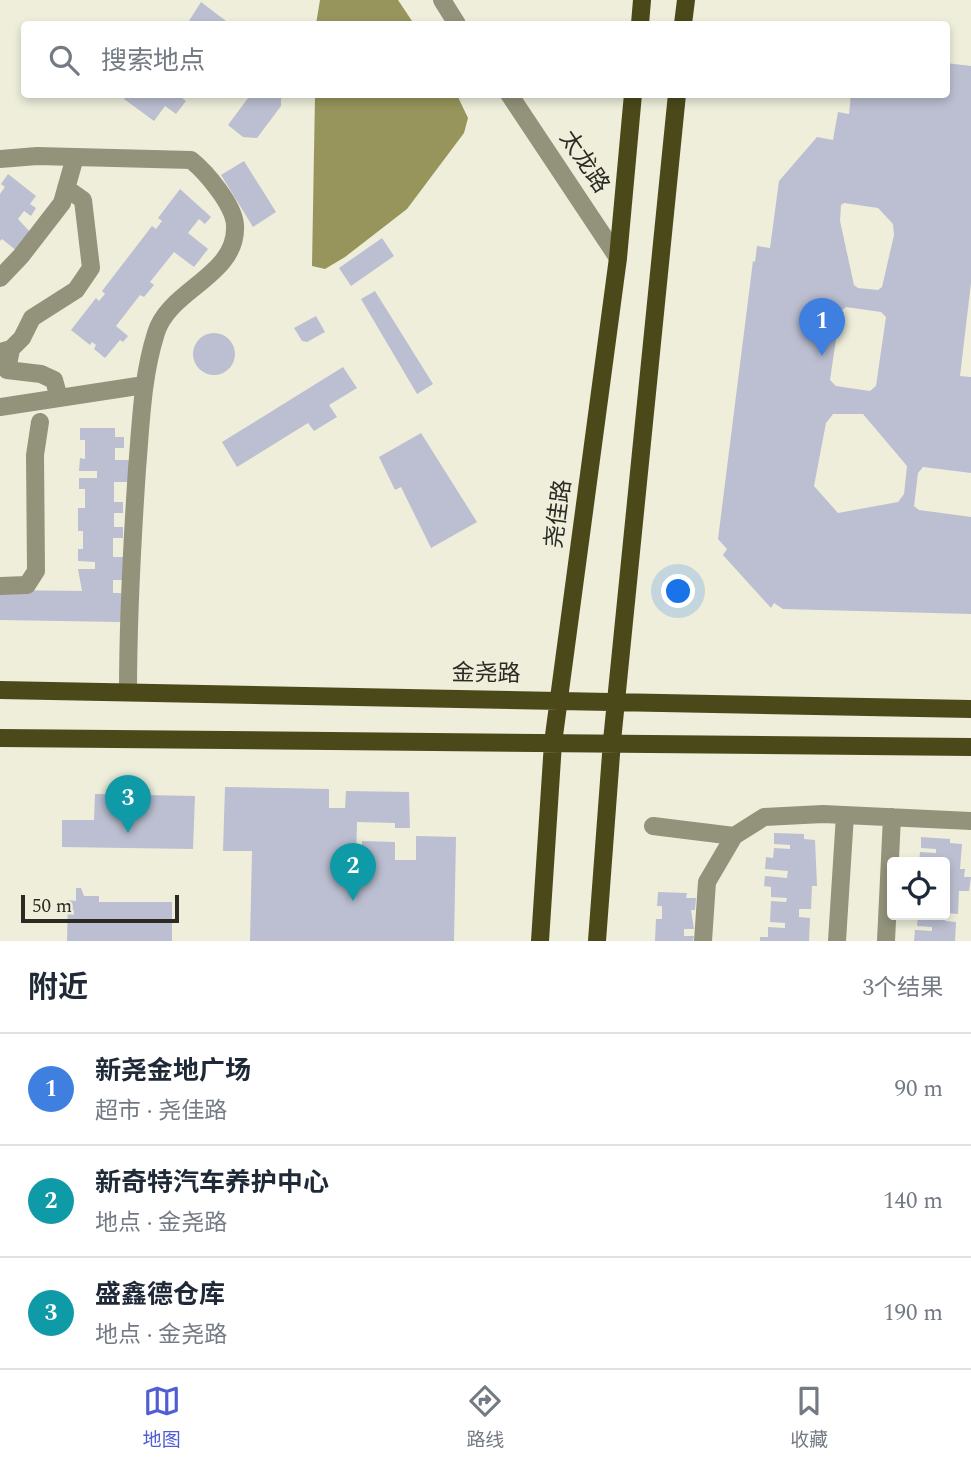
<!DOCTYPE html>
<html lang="zh">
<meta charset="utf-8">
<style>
:root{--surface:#fff;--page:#f6f6f7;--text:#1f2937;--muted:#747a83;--line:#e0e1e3;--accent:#515dd3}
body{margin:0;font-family:Spectral,"Noto Sans SC",serif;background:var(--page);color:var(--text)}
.controls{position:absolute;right:21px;bottom:21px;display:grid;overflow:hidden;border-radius:7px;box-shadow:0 4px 10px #0003}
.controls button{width:63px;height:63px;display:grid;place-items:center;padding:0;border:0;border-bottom:2px solid var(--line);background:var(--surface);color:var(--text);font:35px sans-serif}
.scale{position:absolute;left:21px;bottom:18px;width:158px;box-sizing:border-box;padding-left:7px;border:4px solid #2b2b24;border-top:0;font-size:19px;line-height:24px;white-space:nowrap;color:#2b2b24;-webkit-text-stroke:5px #eeeedb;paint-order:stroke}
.you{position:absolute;left:679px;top:592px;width:24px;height:24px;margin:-18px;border:5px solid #fff;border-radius:50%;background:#1a73e8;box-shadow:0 0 0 10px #1a73e833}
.badge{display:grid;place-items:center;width:46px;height:46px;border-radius:50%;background:var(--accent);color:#fff;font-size:23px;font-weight:700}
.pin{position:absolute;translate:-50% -58px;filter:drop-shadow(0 2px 4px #0008)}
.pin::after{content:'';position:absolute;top:37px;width:24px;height:21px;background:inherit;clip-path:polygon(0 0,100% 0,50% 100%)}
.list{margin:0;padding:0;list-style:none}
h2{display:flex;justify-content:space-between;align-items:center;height:91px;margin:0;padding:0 28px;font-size:30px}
h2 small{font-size:23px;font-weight:400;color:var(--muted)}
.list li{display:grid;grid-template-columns:46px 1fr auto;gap:21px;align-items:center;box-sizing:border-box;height:112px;padding:0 28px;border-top:2px solid var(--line)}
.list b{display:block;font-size:26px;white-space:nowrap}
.list p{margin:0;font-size:23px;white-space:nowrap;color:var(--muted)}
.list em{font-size:23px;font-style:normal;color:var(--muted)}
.icon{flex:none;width:38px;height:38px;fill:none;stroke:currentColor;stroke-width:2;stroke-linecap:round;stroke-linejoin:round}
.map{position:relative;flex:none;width:971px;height:941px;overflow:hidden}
.search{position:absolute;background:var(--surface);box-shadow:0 4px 10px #0003;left:21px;right:21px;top:21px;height:77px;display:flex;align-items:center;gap:18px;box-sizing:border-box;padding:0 24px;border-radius:7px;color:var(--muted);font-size:26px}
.sheet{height:427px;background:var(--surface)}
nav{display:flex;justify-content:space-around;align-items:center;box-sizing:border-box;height:98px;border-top:2px solid var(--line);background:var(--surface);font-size:19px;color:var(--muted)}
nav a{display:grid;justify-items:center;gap:4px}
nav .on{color:var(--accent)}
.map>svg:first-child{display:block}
</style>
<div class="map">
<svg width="971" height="941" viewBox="0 0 971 941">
<rect width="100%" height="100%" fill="#eeeedb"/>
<path fill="#97955b" d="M320 0H398L414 24H316Z
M315 95H457L468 118 464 133 407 209 345 257 325 269 312 266Z"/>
<path fill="#bbbfd1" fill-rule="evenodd" d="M201 2 230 24H187Z
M946 63 971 66V283L960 376 971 377V473L923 467 918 473 914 506 919 510 971 517V614L783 609 774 603 771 608 723 555 727 549 718 539 753 261 755 262 757 246 770 248 779 181 817 137 833 140 838 112 849 114 851 94H946ZM844 203 878 208 893 224 894 235 882 287 878 290 858 288 854 285 840 221 841 205ZM846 307 881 312 886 317 876 386 870 391 836 386 830 380 840 312ZM833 414H863L907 466 904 494 898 502 838 513 814 486 826 423Z
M128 94H184L182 98 186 101 176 114 165 106 154 121 124 99Z
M251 94H281V106L257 138 243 137 228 125Z
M244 161 276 212 253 227 221 175Z
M8 174 36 196 30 204 36 208 31 216 24 211 18 219 31 233 17 251 2 239 0 241V194L5 187 1 184Z
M180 189 211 217 205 224 199 219 188 233 208 249 194 267 174 252 150 282 154 285 144 297 140 295 116 326 128 336 123 342 120 340 105 358 94 349 96 345 92 342 90 345 71 330 96 298 99 301 105 294 102 291 152 226 156 229 162 221 158 218Z
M382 238 394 256 351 286 339 268Z
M375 291 433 384 417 394 361 299Z
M316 316 325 332 307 342 302 341 294 328Z
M193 354a21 21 0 1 1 42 0a21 21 0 1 1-42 0Z
M343 367 357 388 329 405 337 417 314 431 308 423 237 467 222 442Z
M80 428H115V437H124V448H115V460H131V482H114V502H123V513H114V527H123V538H113V557H125L124 580H113V593H121V622L0 620V590L82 591 78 569H95V562L78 561V549H83V531H78V508H85V489H79V478H97V471H79L80 458 85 459V440H80Z
M421 433 477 522 431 548 401 487 395 490 379 457Z
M225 787 329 789V808H345L346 791 409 792 410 828H395V823L357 822 356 860H362V841L395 842V860H416V836L456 837 454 941H250L252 851H223Z
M95 794 195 796 193 849 62 847V820H94Z
M774 833 804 834V839L815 840 817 886H812L811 909H799V917L810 918 809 941H760V937H768V927L785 928V923L770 922 771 901 786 902 787 898 771 897V887L764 886 765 876 787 878 788 871 765 869 766 857 773 858 774 848 790 849V845L774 844Z
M921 837 950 839V843L962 844 960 869H965L964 877H971L969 891H959L958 914 945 913V862H919L920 852 936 853V849L921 848Z
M76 888H81L84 896H99V902H172V941H67L68 900 76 901Z
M658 892 687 893 686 898H696L695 910H691L694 929H684V936H694L693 941H655L656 919H662V906H657Z
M918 915H946L945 921 956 922 955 941H914L915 930 932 931V927L917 926Z"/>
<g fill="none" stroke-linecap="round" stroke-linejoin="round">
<path stroke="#93927a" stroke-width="18" d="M442 0 457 24
M509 94 618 258
M0 159 37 156 191 160C206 172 234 205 235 225 238 276 169 289 156 333 142 377 141 423 137 469 132 544 128 617 128 692
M0 278 21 256 62 203 75 157
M11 349 22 338 32 318 76 290 91 268 83 200 66 188
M0 352 11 349 7 370 41 374 54 380 59 398
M0 407 144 385
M0 586 27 585 36 571 35 455 40 422
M653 826 734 836
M703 941 707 882 734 836 764 817 823 814 971 821
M837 941 845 815
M886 941 892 817"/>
<path stroke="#4b491a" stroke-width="18" d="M640 24 642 0
M683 24 686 0
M0 690 971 709
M0 738 971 747
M540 941 553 743 618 258 633 94
M597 941 612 741 677 94"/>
</g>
<g text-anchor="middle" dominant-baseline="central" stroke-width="5" stroke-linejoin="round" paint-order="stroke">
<g font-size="23" fill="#2b2b24" stroke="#eeeedb">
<text transform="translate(584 162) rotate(56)">太龙路</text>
<text transform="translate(559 514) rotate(-82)">尧佳路</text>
<text transform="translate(486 674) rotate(1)">金尧路</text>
</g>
</g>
</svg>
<div class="controls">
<button><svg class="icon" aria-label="locate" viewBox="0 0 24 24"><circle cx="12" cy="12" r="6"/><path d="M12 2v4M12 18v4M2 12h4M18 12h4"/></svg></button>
</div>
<div class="scale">50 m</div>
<div class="you"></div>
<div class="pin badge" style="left:822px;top:356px;background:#3f7fe0">1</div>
<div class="pin badge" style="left:353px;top:901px;background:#0f9aa8">2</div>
<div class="pin badge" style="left:128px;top:833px;background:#0f9aa8">3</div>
<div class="search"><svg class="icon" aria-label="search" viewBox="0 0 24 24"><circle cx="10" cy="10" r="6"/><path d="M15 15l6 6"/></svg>搜索地点</div>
</div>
<section class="sheet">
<h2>附近<small>3个结果</small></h2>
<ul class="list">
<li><span class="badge" style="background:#3f7fe0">1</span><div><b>新尧金地广场</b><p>超市 · 尧佳路</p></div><em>90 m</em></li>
<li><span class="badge" style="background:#0f9aa8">2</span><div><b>新奇特汽车养护中心</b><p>地点 · 金尧路</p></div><em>140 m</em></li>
<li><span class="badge" style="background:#0f9aa8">3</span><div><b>盛鑫德仓库</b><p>地点 · 金尧路</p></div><em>190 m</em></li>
</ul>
</section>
<nav>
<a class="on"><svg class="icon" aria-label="map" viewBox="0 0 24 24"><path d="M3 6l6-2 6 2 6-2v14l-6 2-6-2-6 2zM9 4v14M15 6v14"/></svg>地图</a>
<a><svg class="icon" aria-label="directions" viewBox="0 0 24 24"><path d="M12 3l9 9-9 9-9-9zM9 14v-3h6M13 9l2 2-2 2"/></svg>路线</a>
<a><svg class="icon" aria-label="saved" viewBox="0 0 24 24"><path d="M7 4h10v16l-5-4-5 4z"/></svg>收藏</a>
</nav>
